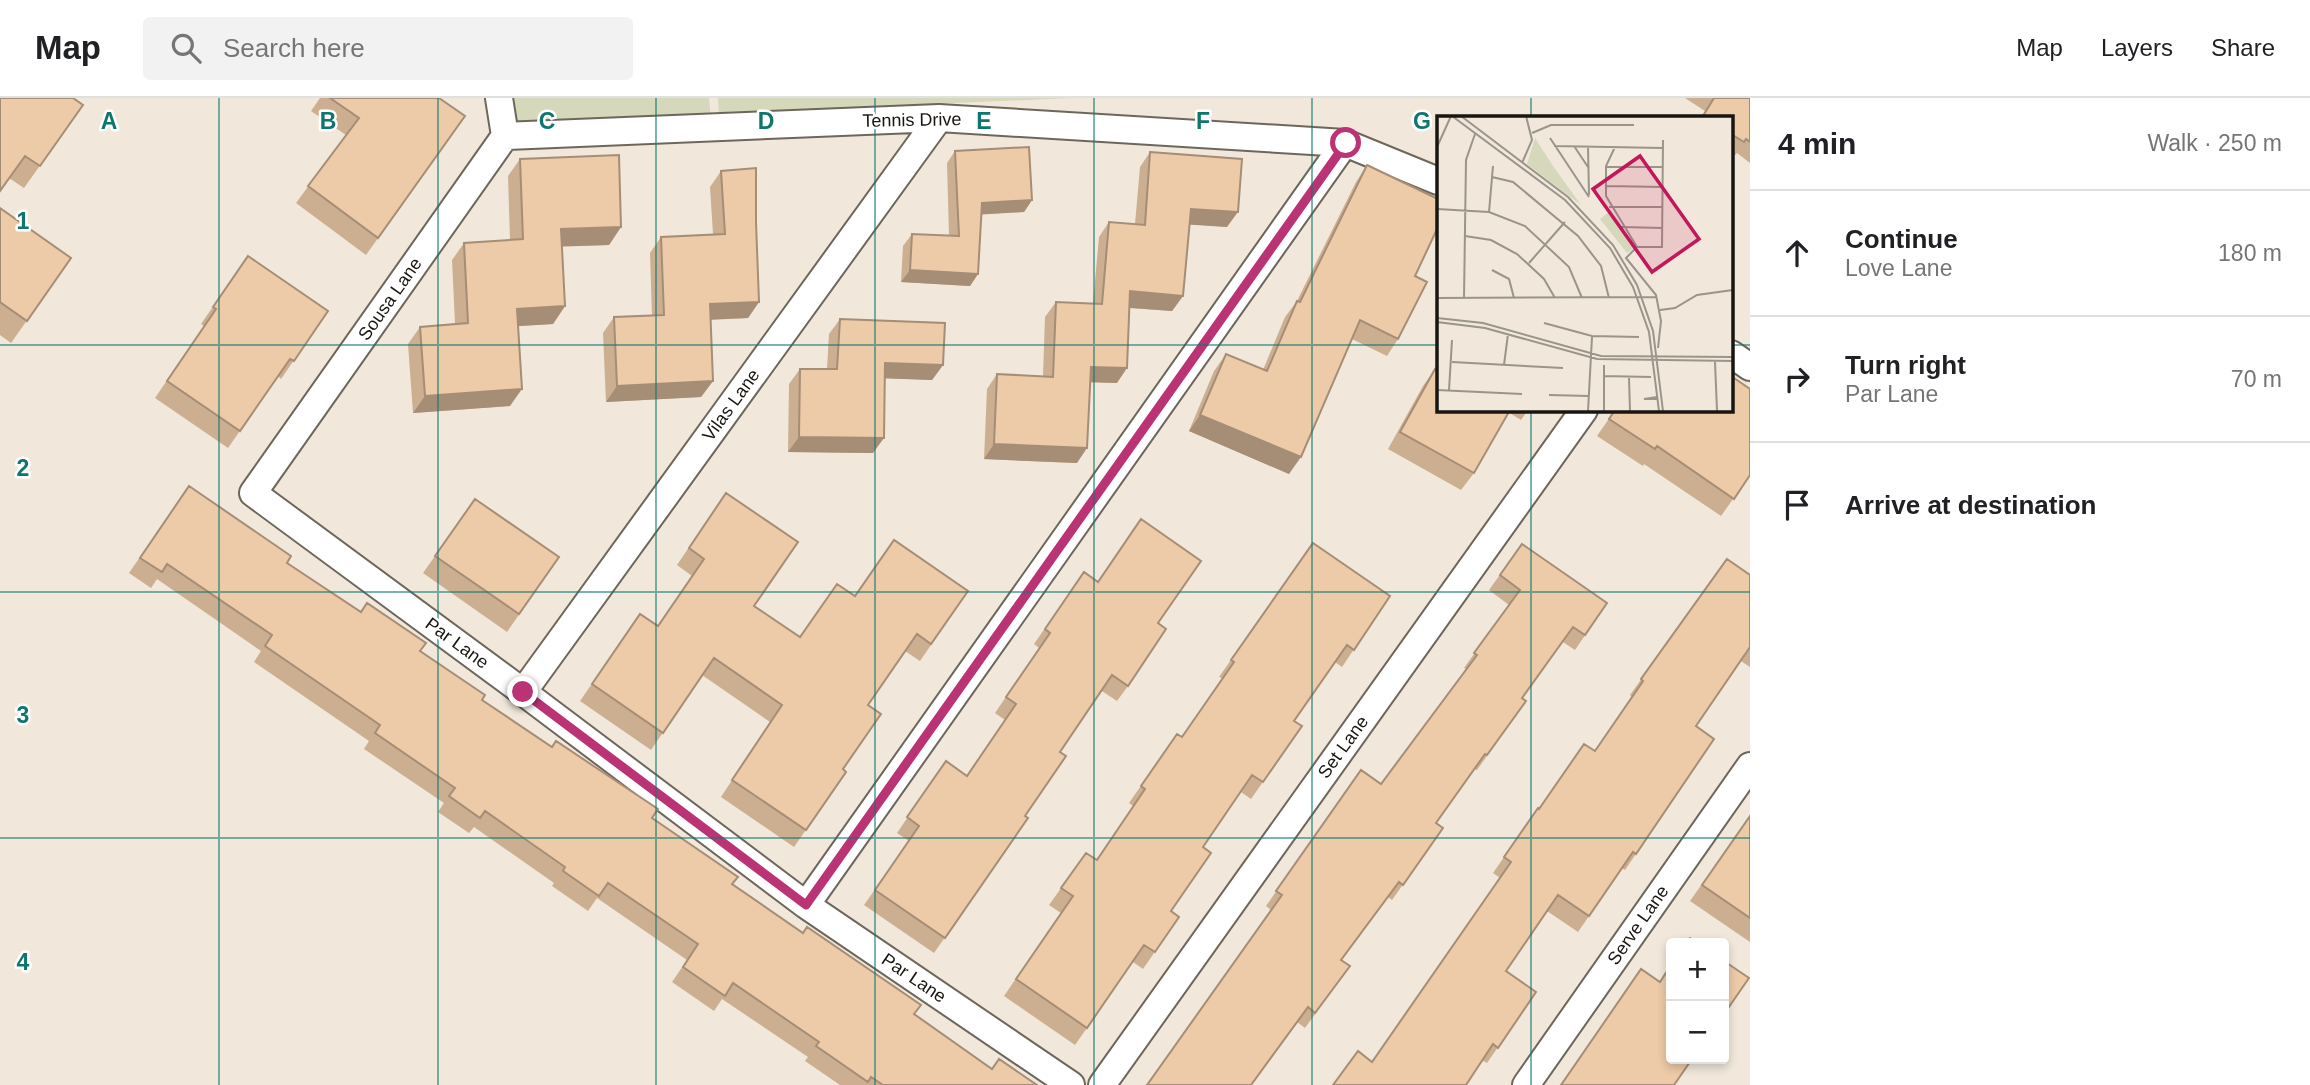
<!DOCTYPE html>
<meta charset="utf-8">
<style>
:root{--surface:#fff;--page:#f2f2f2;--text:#202124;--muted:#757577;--line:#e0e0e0}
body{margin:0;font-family:Helvetica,sans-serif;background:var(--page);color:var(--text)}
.controls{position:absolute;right:21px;bottom:21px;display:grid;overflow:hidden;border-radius:7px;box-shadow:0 4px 10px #0003}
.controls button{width:63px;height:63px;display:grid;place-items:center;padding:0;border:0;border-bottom:2px solid var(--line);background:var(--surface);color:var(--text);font:35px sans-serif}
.stop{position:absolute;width:21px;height:21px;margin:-16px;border:5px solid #b93375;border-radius:50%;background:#fff}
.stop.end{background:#b93375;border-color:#fff;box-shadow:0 2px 7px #0008}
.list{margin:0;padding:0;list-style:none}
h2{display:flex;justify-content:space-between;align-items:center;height:91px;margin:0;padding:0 28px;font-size:30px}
h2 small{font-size:23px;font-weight:400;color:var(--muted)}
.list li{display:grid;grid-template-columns:46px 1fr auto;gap:21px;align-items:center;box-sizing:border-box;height:126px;padding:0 28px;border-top:2px solid var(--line)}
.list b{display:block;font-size:26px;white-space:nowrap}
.list p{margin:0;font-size:23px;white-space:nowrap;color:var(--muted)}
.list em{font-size:23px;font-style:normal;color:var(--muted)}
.icon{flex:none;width:38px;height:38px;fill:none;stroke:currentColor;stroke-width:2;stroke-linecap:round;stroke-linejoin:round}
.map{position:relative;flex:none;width:1750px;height:987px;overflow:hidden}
header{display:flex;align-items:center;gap:42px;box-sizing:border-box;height:98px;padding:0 35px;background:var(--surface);border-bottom:2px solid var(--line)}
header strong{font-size:33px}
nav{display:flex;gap:38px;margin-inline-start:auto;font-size:24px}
.search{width:490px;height:63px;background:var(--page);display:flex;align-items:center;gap:18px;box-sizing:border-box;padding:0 24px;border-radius:7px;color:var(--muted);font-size:26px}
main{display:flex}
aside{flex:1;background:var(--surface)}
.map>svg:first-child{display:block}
</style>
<header>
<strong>Map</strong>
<div class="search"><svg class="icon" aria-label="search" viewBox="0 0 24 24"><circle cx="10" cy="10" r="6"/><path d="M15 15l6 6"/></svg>Search here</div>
<nav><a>Map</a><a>Layers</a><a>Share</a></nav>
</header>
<main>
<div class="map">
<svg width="1750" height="987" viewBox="0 0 1750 987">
<rect width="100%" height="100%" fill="#f1e8db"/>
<path fill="#d5d8ba" d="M513 0H709L711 23 514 28Z
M718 0H1073L907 7 906 11 719 20Z"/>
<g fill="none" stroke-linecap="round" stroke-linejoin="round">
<g stroke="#6d665b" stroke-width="30">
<path id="street" d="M499 0 505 38 253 395 523 594 806 807 1071 987
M505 38 939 20 1345 45 1438 83
M1731 256 1750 269
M523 594 939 20
M806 807 1345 45
M1102 987 1584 312
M1526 987 1750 668"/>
</g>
<use href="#street" stroke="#fff" stroke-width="26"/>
</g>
<path fill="#ccae90" d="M0 0 83 7 24 90 9 80Z
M320 0H439L465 18 366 157 296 105 346 37 311 13Z
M1685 0H1750V65L1737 55 1734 58 1731 56V19H1701L1705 13Z
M955 53 1032 102 1024 114 981 116 978 176 970 188 901 184 903 148 912 136 949 138 947 65Z
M1150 54 1227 129 1189 126 1183 198 1172 213 1129 210 1117 285 1090 284 1077 365 984 361 987 291 997 276 1043 278 1045 219 1056 204 1093 205 1099 139 1109 124 1135 126 1140 69Z
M520 61 621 129 609 147 562 148 565 208 553 226 518 228 510 308 413 315 408 246 420 229 455 226 452 162 464 145 510 142 508 78Z
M1367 67 1415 178 1398 241 1387 258 1352 241 1289 376 1189 333 1214 273 1226 256 1263 272 1285 219 1297 203 1356 84Z
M721 73 756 124 759 204 748 220 710 222 713 283 701 299 606 304 603 235 614 219 652 218 650 155 661 139 713 136 710 89Z
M0 110 71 160 11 245 0 237Z
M248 158 328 213 281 281 278 278 228 350 155 300 204 228 201 226Z
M840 221 943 267 932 282 885 280 873 355 788 354 789 286 800 271H827L829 236Z
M1435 271 1438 312H1528L1521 322 1508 314 1474 375 1461 392 1388 351 1423 288Z
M1615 312 1750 377 1721 418 1644 366 1643 368 1597 338Z
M189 388 287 465 420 553 482 602 652 720 732 786 914 916 992 971 1037 987H840L805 963 808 959 722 901 714 913 672 884 687 862 597 800 588 813 552 788 554 785 474 729 469 735 438 714 444 705 364 651 369 643 254 564 261 553 157 481 151 490 129 475Z
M726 395 754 508 800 539 855 498 968 493 920 563 905 553 868 607 843 671 846 674 794 749 721 699 770 624 702 577 651 652 580 603 640 516 658 528 692 478 677 467Z
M475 401 559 459 507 534 423 475Z
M1313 445 1390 498 1342 569 1335 564 1294 623 1302 628 1251 701 1241 694 1203 749 1171 813 1179 819 1143 871 1133 864 1075 947 1004 898 1061 815 1049 807 1074 772 1096 762 1133 708 1129 705 1177 636 1182 639 1222 580 1219 579Z
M1522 446 1607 505 1575 552 1563 544 1522 600 1526 603 1477 672 1474 671 1436 725 1443 730 1392 802 1388 799 1342 862 1339 883 1305 930 1297 924 1271 812 1266 808 1361 672 1381 686 1466 571 1464 570 1509 507 1489 492Z
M1727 461 1750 477V569L1741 563 1696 628 1714 641 1625 772 1622 770 1578 834 1547 813 1506 873 1536 894 1487 965 1482 962 1372 964 1500 780 1493 775 1538 710 1539 711 1595 653 1632 599 1630 597Z
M1084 474 1158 525 1128 588 1117 603 1102 593 1060 654 1025 718 1028 720 934 855 864 807 909 743 897 735 946 663 967 678 1005 622 995 615 1039 550 1034 546Z
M1750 718V844L1690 803Z"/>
<path fill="#a68d76" d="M1032 102 1024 114 974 117 982 105Z
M1191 111 1238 114 1227 129 1180 126Z
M621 129 609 147 549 149 561 131Z
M910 172 978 176 970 188 901 184Z
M1130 193 1183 198 1172 213 1119 209Z
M759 204 748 220 698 222 710 206Z
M565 208 553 226 505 229 517 211Z
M885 265 943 267 932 282 874 280Z
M1091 269 1127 270 1117 285 1081 284Z
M713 283 701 299 606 304 617 288Z
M522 291 510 308 413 315 425 298Z
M1200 317 1301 359 1289 376 1189 333Z
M799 339 884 340 873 355 788 354Z
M994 346 1087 350 1077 365 984 361Z"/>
<path fill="#edcaa8" stroke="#a68d76" stroke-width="2" d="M0 0H73L83 7 40 68 25 58 0 93Z
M330 0H439L465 18 378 140 308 88 359 20Z
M1714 0H1750V44L1746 41 1744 44 1731 36V19H1706L1703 18Z
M1029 49 1032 102 982 105 978 176 910 172 912 136 959 138 955 53Z
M1150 54 1242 61 1238 114 1191 111 1183 198 1130 193 1127 270 1091 269 1087 350 994 346 997 276 1053 279 1056 204 1102 206 1109 124 1145 127Z
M619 57 621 129 561 131 565 208 517 211 522 291 425 298 420 229 468 225 464 145 523 141 520 61Z
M1367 67 1438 101V129L1415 178 1427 184 1398 241 1360 222 1301 359 1200 317 1226 256 1267 273 1297 203 1300 204Z
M756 70V124L759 204 710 206 713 283 617 288 614 219 664 217 661 139 725 136 721 73Z
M0 110 71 160 27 223 0 204Z
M248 158 328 213 294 263 290 261 240 333 167 283 216 211 213 209Z
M840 221 945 225 943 267 885 265 884 340 799 339 800 271H837Z
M1435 271 1438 273V312H1510L1474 375 1400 334Z
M1731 278 1750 291V377L1734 401 1657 348 1655 351 1609 321 1615 312H1731Z
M189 388 291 458 287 465 361 514 367 505 426 545 420 553 485 597 482 602 552 649 556 643 658 711 652 720 738 779 732 786 803 835 807 829 921 907 914 916 992 971 999 961 1037 987H883L871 979 868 984 816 948 819 944 733 885 725 898 683 869 698 846 608 785 599 798 563 773 565 769 485 713 480 720 449 698 455 690 375 635 380 627 265 548 272 537 167 466 162 474 140 460Z
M726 395 798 444 754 508 800 539 837 486 855 498 894 442 968 493 931 546 917 536 868 607 881 616 843 671 846 674 806 732 732 682 782 607 714 560 663 635 592 586 640 516 658 528 704 461 689 450Z
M475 401 559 459 519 516 435 458Z
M1141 421 1201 463 1158 525 1166 531 1128 588 1112 577 1060 654 1066 658 1025 718 1028 720 945 840 875 792 919 728 907 719 946 663 967 678 1016 606 1006 599 1050 535 1045 531 1084 474 1098 484Z
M1313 445 1390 498 1354 552 1347 547 1294 623 1302 628 1263 684 1252 677 1203 749 1211 755 1171 813 1179 819 1155 854 1144 847 1087 930 1016 881 1073 798 1061 790 1086 755 1097 762 1145 691 1141 688 1177 636 1182 639 1234 564 1231 562Z
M1522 446 1607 505 1585 537 1573 529 1522 600 1526 603 1487 657 1485 656 1436 725 1443 730 1403 787 1399 784 1341 862 1350 868 1315 915 1308 909 1251 987H1147L1282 797 1276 793 1361 672 1381 686 1477 557 1474 555 1520 492 1500 477Z
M1727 461 1750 477V549L1696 628 1714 641 1636 756 1633 754 1589 818 1558 797 1506 873 1536 894 1498 950 1493 946 1466 987H1333L1358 953 1372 964 1511 764 1504 759 1538 710 1539 711 1584 646 1595 653 1643 583 1641 581Z
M1750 718V820L1702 787Z
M1690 840 1699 845H1686Z
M1724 863 1749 880 1724 916Z
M1671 867V961H1692L1674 987H1561L1641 871 1660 884Z"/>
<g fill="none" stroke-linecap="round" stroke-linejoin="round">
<path stroke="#b93375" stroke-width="9" d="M523 594 806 807 1346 45"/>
</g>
<path fill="none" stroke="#0f766e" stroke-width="2" stroke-opacity="0.55" d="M219 0V987M438 0V987M656 0V987M875 0V987M1094 0V987M1312 0V987M1531 0V19M0 247H1438M1731 247H1750M1531 312V987M0 494H1750M0 740H1750"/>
<g text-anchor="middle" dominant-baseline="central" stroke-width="5" stroke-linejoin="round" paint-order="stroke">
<g font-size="18" fill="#191612" stroke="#fff">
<text transform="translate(912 22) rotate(-1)">Tennis Drive</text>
<text transform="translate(390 201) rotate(-55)">Sousa Lane</text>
<text transform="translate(731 307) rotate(-54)">Vilas Lane</text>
<text transform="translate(457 545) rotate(36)">Par Lane</text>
<text transform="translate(1343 649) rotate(-54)">Set Lane</text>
<text transform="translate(1638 827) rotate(-55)">Serve Lane</text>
<text transform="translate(914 880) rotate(34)">Par Lane</text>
</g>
</g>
<g transform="translate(1437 18)">
<rect width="296" height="296" fill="#f1e8db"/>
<path d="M98 22 116 50 144 89 90 48ZM172 96 199 131 190 137 163 103Z" fill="#d5d8ba"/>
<path fill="none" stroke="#9b948b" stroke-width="2" d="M15 0 128 84 173 132 196 171 212 216 222 295M24 0 131 81 176 129 200 169 216 215 226 295M95 17 114 9H197M113 22 152 81M117 30 226 32M137 30 151 51M0 31 14 0M151 31 152 79M178 31 169 50V80L200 131M85 47 95 24 89 0M169 51H226M55 61 76 66 141 120 164 150 172 182M169 70 226 71M172 91H226M0 93 52 96 88 110 132 151 145 182M52 96 56 50M184 111 226 112M28 120 54 124 80 138 107 163 118 182M92 147 128 106M55 154 72 163 77 182M0 182 220 181M27 182 29 44 38 18M223 194 238 192 260 179 296 174M0 202 46 207 164 240 296 241M0 206 48 212 160 243 296 245M107 207 155 220 202 221M221 232 224 205 219 179 189 142 200 131H225L226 24M15 246 126 252M278 246 280 295M67 249 71 218M167 260 214 261M192 262 193 295M0 274 85 278M12 274 15 224M112 279 152 280M220 281 207 283H221M151 295 155 221M167 295V249"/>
<path fill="#c2185b" fill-opacity="0.15" stroke="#c2185b" stroke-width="3.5" d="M203 40 262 123 215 156 156 73Z"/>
<rect width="296" height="296" fill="none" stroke="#191612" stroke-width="3.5"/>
</g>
<g font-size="23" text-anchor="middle" font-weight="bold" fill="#0f766e" stroke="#fff" stroke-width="5" stroke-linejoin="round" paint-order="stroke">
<text x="109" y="31">A</text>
<text x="328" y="31">B</text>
<text x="547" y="31">C</text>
<text x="766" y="31">D</text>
<text x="984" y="31">E</text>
<text x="1203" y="31">F</text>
<text x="1422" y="31">G</text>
<text x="23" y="131">1</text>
<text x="23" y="378">2</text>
<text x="23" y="625">3</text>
<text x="23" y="872">4</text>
</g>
</svg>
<div class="controls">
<button>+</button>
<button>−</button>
</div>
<div class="stop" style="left:1346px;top:45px"></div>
<div class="stop end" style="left:523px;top:594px"></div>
</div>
<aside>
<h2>4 min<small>Walk · 250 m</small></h2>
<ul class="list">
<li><svg class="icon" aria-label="ahead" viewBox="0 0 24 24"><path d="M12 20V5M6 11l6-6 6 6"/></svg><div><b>Continue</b><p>Love Lane</p></div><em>180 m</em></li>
<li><svg class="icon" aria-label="right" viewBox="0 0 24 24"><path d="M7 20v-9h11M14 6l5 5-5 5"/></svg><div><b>Turn right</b><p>Par Lane</p></div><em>70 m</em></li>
<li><svg class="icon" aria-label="arrive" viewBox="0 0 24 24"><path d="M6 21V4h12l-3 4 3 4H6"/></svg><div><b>Arrive at destination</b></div></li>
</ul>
</aside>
</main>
